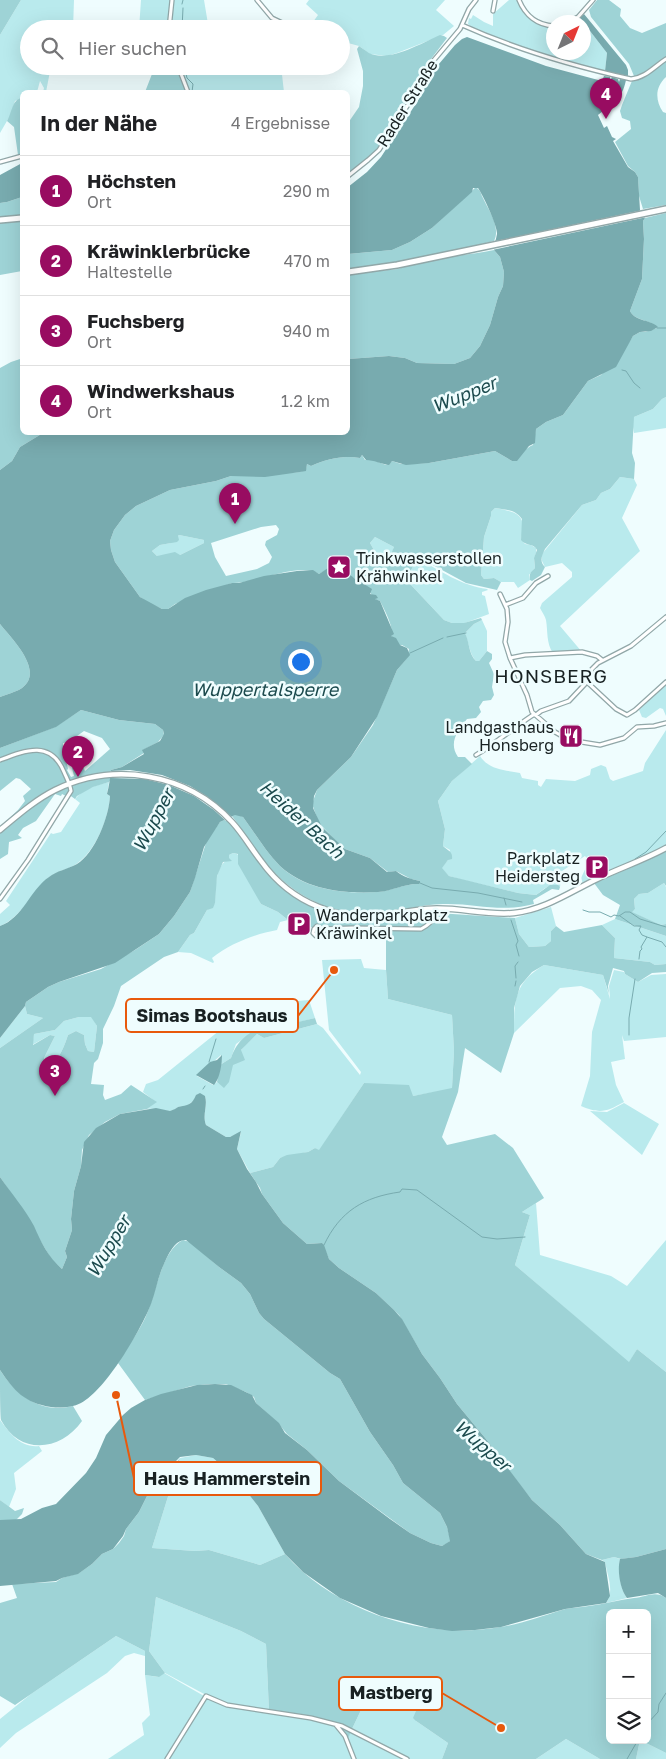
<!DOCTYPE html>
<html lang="de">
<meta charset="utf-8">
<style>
:root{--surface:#fff;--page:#f2f2f2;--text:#202124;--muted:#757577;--line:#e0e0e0;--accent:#980c61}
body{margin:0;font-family:"Golos Text",sans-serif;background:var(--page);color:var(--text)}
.controls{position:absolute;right:15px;bottom:15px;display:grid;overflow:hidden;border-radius:8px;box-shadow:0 5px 20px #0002}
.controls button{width:45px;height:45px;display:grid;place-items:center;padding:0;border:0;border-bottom:1px solid var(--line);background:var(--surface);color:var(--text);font:25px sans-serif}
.compass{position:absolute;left:546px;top:15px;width:45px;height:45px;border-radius:50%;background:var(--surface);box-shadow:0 5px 20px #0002;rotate:43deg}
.you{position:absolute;left:300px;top:661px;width:18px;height:18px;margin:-12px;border:4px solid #fff;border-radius:50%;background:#1a73e8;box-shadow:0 0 0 8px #1a73e833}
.badge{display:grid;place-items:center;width:32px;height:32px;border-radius:50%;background:var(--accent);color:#fff;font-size:16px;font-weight:700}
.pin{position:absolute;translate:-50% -41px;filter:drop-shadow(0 1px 2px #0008)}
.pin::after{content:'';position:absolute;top:26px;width:18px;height:15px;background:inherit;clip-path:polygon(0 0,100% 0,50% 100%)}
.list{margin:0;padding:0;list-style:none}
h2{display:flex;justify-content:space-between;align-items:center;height:65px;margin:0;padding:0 20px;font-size:21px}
h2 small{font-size:16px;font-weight:400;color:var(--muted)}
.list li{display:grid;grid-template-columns:32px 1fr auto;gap:15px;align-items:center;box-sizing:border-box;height:70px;padding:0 20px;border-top:1px solid var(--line)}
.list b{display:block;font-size:19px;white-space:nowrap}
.list p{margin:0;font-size:16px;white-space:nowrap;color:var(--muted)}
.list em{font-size:16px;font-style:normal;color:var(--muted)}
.icon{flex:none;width:28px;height:28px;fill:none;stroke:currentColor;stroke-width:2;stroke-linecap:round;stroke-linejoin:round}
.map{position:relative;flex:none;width:666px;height:1759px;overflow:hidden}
.search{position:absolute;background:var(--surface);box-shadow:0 5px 20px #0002;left:20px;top:20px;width:330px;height:55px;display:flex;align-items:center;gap:12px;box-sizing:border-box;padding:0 18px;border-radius:28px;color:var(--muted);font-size:19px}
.panel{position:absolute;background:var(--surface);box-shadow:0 5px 20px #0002;left:20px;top:90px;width:330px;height:345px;border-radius:8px}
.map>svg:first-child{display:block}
</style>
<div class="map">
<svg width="666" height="1759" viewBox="0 0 666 1759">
<rect width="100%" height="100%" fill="#effdfe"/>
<path fill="#b9eaed" d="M21 0H74L73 29H29V66H51L46 92H43L44 88 40 81 37 92H22V98L15 101 11 114 0 133V35Z
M141 0H171L168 29H139Z
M173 0H204L208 24H219L220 29H170Z
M309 0H445L436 10 454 26 443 35 397 53 387 56 370 54 359 46 341 41V29H308L318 15 306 4Z
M509 0H518C524 17 536 25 553 27L554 52H584V23L607 53 605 71C559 60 515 46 472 27L468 24 469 18 471 19 473 15 484 22 493 26V14Z
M179 66H281L284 92H190Z
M666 397V428L634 433 632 421 634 417 653 409 662 399Z
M620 477 634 479 637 485 622 518 640 551 560 626 582 652 553 653C546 643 548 631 546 620 545 616 542 612 540 608L542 603 572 577V572L562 563 545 567 542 561V554L582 505 596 500 601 493 610 489Z
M495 508C515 512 528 513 521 539L525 544 531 545 536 548V553L534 559 535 568 529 575 530 580 518 588 514 582H501L494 578 484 579 481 575 484 537 491 516V512Z
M179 535 204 540V543L180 555 157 556 152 551 160 545 171 543Z
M375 537 394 547 389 562 386 565 379 559 370 543Z
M417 558C439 570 462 586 487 589L488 590 482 592V595L485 596 489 614 465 623H452L444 620 411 585 407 579Z
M482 620 487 631V651L479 661H476C469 653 469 643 465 633L474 624Z
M666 685V716L663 709 660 708 646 718 642 717 639 710Z
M666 730V846L639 861 610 871 583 884 581 878 589 861 585 856 562 871 560 887C551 881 543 890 536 895L518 893 463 880 449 876 441 868 448 860 450 850 443 846 445 829 438 801 452 781 480 756C489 770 505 770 520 773L522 778 538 781V785L541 787 546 779 575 781 590 775 591 769 601 765 606 767 610 779 613 781 643 771 645 763Z
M109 782 107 794 110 796C109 819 94 855 73 866 65 870 52 873 46 880 32 894 19 919 0 926V914L10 905 6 901 51 833 53 834 61 832 80 803 75 799C83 789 97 785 109 782Z
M233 853 237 854 239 856 261 904 278 912 288 920 280 922 277 930C255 934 231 943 212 958L214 962 213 963 191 953 178 952 190 935 194 933 207 910 215 903C216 888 214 866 229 859V855Z
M664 883 666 887V924L661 925 631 912 635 909 634 899 639 894 648 893Z
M551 907 556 926 551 931V941L545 946 529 947 519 934 515 918Z
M615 919 666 936V964L655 965 650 962 614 958 615 938 602 925Z
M361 959 364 968 386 970 388 999 452 1015 454 1051 452 1089 413 1096 364 1083 319 1151 315 1148 308 1152 280 1158 273 1167 250 1173 237 1149 241 1132 230 1137H226L206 1125C202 1115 208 1106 205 1096L195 1099 187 1106 178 1107C169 1116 159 1107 147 1109L156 1102 143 1092 146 1084 158 1080 230 1022 237 1027 242 1023 245 1013 259 1004 309 1000 315 1018 268 1030 258 1028 236 1044 231 1058 220 1065 222 1058 221 1055 197 1076 213 1085 217 1082 224 1087C230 1081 229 1074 232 1065 237 1052 247 1044 257 1034L264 1038 317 1024 323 1028 360 1075 361 1072 329 1030 322 960Z
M544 965 603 975 610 999 609 986 614 970 624 972 625 974 638 982 651 975 666 974V1037L624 1041 616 1017 622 1035 625 1059 611 1062 616 1085 624 1102C606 1112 600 1114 581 1106L590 1076 592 1032 601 1000 592 990 581 986 560 988 514 1033C514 1001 514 983 544 965Z
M25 1006 27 1014 43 1018 0 1048V1038Z
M79 1017H92L97 1026 94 1052 88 1051 85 1044 84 1035 76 1031 68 1035C64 1047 58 1065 44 1066V1058L55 1036 50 1035 32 1045 34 1034 55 1030 64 1021Z
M624 1103 659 1124 642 1155 590 1111 607 1112Z
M536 1203 540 1255 611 1276 627 1286 666 1240V1372L637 1349 629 1363 515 1265 530 1215 522 1212Z
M0 1420C10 1433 20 1448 39 1446L42 1451 14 1473 16 1489 9 1507 0 1500Z
M196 1455 213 1458 235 1477 258 1506 285 1554 260 1565 209 1550 195 1551 152 1548 180 1458Z
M614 1557 620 1559C618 1570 620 1589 627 1598L606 1603C615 1592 607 1574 605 1562L602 1560Z
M156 1597 241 1631 266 1644 269 1711 333 1723 343 1733 354 1759H168L206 1696 219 1702 165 1673 149 1651Z
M116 1636 145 1651V1656L134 1653 125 1656 107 1673 16 1733 0 1748V1719L31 1694Z
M164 1673 204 1696 167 1759H108L144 1735 142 1723 150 1715 145 1675 158 1677Z
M374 1690 397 1695 419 1704 416 1721 448 1743 442 1759H409L401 1757 368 1740 405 1759H355L347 1741 351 1730 367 1738 352 1729 370 1691Z
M566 1739 600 1759H536Z
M640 1740 666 1753V1759H636Z"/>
<path fill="#9ed3d6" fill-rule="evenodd" d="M0 0H21L0 35Z
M597 0H609L621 9 620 16 630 28 642 33 666 23V77C655 87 655 100 663 112L666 113V205L643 209 639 196 638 177 635 172 628 166 615 142 631 129 630 121 622 118 620 111 622 105 634 76 629 64 591 17 589 10Z
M440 35 444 36 447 38 431 59 408 103 375 152 348 174V123L359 107 363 86V71L357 49 359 46C362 48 366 51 369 53 388 63 422 43 440 35Z
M151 66H178L188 92H145L152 74Z
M22 98V154L18 155 14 127 7 121C12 113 12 99 22 98Z
M476 187 480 191C485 206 502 225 494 241 445 252 397 266 348 269V254L392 250 410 242 432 228Z
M22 197V215L0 217V203L7 202Z
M666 213V397L662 399 653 409 634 417 632 453 635 463 634 479 620 477 610 489 601 493 596 500 582 505 545 549C542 555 539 562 545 567L541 575 532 581 530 580C529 573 531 572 535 568L534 558 537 550C534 543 525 546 521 540L522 519C515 509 506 510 495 508L491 512V516L484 537 481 575 484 579 494 578 501 582 497 590 466 583 418 557 407 578 411 585 444 620 452 623H464L481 618 482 620 474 624 465 633C470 643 468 653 476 661H479L487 651 492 654V659L489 663 494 674 492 687 494 695 491 700 483 701 479 707 481 712 476 718 467 719C458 730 448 743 458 757H465L472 764 452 781 438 801 445 829 443 846C448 851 453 851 452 859L448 860 442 868 449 876 518 893 536 895 550 885H558L560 887 559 890 552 889 533 900 534 904C500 913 476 903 443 904 419 904 396 913 372 914 333 915 296 897 270 868 256 852 245 833 232 816L237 814 243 817C255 833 265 851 280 866 305 890 344 894 377 892 391 891 406 883 419 884L420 881 411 879 396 871 388 872 370 858 345 849 337 842 319 823 312 804 317 790 351 757 373 725 397 670 407 658 409 649 402 645H399L391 636C395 629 384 609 380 601L376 600 359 579H355L328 569 319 574C301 561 253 584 232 583L175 604 168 609H162L147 602 140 597 115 562 111 550 110 541 114 530 125 515 136 506 170 490 216 481 231 476 300 472 306 469 307 464 311 466C327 459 342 455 360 458L362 455 365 460H373L386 465 392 461 401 464 429 463 495 451 512 461C519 456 527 447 533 445L536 429 546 422 563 415 588 381 601 375 624 350 633 336 640 332H645L657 328C651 319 636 322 630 311L642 279 644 239 643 221 645 218ZM276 525 279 529 277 535 266 541 265 545 272 557 269 563 257 569 226 576 215 557 211 543 261 527ZM179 535 204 540V543L180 555 175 552 157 556 152 551 160 545 177 542 179 540 178 536ZM375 537 394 547C391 553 390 561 386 565L379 559 370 543Z
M22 220V271L0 275V222Z
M494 250 500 257 504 272 503 286 498 297 490 325 480 346 470 358 454 364 417 363 405 358 389 356 348 359V274L398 269C425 258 465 256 494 250Z
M20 359 22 360V432L43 433 20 447 12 461 0 470V368L11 362Z
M0 624C12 639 45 671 22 688 16 692 7 694 0 697Z
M81 710 119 720 155 724 163 730 164 735 158 742 143 750 144 753 122 767 111 770V779L109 782 93 787 77 796 75 799 68 794 66 796 62 794 61 796 55 794 36 821 23 828 18 835 22 838 9 842 8 854 0 859V827L18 810 25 801 23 796 31 789 20 779 16 778 0 791V748L55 727ZM84 731 102 738 110 749 85 771C80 760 74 749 77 736ZM70 742 76 763 72 768 74 776 71 777 67 770 68 769 63 746V743Z
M228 818 268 871 303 900 350 916 433 909V919L422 929 432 924 437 913 515 918 519 934 529 947 545 946 551 941V931L556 926 564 932 602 925 615 938 614 958 650 962 655 965 666 964V972L652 973 638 982 625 974 624 971 613 968 608 986 609 994 603 975 544 965 532 972 520 986 514 1008V1033L501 1073 465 1048 458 1092 442 1137 447 1145 495 1134 513 1148 544 1198 522 1212 530 1215 515 1265 629 1362 637 1349 666 1372V1549L636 1557 621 1559 614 1557 602 1560 586 1554 560 1525 532 1500 520 1485 486 1439 457 1404 440 1378 422 1354 399 1315 376 1293 339 1268 329 1259 322 1243 307 1244 283 1223 262 1194 260 1188 250 1173 273 1167 280 1158 287 1155 308 1152 315 1148 319 1150 364 1083 409 1085 413 1096 452 1088 454 1051 452 1015 388 999 386 970V928H314L288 920 278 912 261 904 238 864V854L233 853 229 855V858L232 861 223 862 217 876 215 903 213 908 207 910 194 933 190 935 178 952 164 957 121 986 114 1006 103 1029V1043L98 1059 94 1063 91 1084 104 1085 103 1095 105 1100 121 1094 131 1085 157 1102 147 1109 120 1114 105 1122 89 1135 82 1150 81 1166 74 1191 71 1219 72 1230 65 1251 67 1257 62 1269 52 1260 38 1237 33 1226 0 1177V1048L43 1018 27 1014 25 1006 26 1002 48 987 59 982 101 969 135 950 159 934 174 916 190 892 207 840 220 822ZM79 1017H91L97 1026 94 1052 88 1051 85 1044 84 1035 76 1031 68 1035C64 1047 58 1065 44 1066V1058L55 1036 50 1035 33 1045 34 1034 55 1030 64 1021Z
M666 849V886L664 883 648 893 639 894 634 899 635 909 632 912 661 925 666 924V936L615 919 620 905 603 895 594 883 641 863Z
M315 1018 317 1024 264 1038 257 1034 241 1050 245 1060 233 1065 229 1082 224 1088 217 1082 220 1065 231 1058C237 1042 243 1037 258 1028L268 1029Z
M183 1240 190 1242 219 1267 241 1283 250 1294 259 1313 264 1319 330 1373 340 1379 370 1432 393 1465 403 1483 440 1513 447 1527 450 1538V1541L446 1544 442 1546 431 1543 410 1533 339 1481 307 1450 287 1434 278 1423 256 1403 254 1397 246 1392 226 1384H209L191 1386 145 1400 118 1363C127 1347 139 1332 146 1316 156 1294 161 1251 183 1240Z
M0 1370C17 1396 41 1414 73 1406L82 1421C61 1451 20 1456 1 1420 0 1413 0 1380 0 1370Z
M180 1458 152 1548 195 1551 209 1550 260 1565 285 1554C335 1611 425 1641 500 1627 521 1624 542 1616 562 1610 571 1607 580 1608 589 1606 604 1604 619 1600 634 1598 646 1597 655 1590 666 1598V1753L640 1740H647V1613H610V1740H640L636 1759H600L566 1739 536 1759H442L448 1743 416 1721 413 1718 419 1704C409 1697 382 1688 370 1691L352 1729 347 1741 336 1724 269 1711 266 1644 241 1631 156 1597 149 1651 165 1673 159 1677 145 1675V1651L116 1636 15 1705 0 1696V1603L17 1598 12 1584 56 1582 62 1578 79 1573 92 1564 102 1554 113 1549 119 1543 124 1536 126 1529 139 1512 148 1494Z
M0 1500 15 1511 24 1508 22 1514 16 1520H0Z"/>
<path fill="#78abaf" d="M584 14 626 65 628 70V76L605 71 607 53 580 18Z
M467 37 546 66 602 81 604 76 610 77V81L612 77 618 79 619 82 620 79 626 80C622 100 612 104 598 115L604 128 607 126 612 137 616 139 613 141 628 167 635 172 638 177 640 210 645 218 643 221 644 239 642 279 630 311C636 322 650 319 658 327L651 331 640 332 633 336 616 367 588 381 563 415 546 422 536 429 535 443 529 446 517 461H512L495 451 429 463 406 465 392 461 389 465C381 464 374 460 366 460L362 455 360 458C342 455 327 459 311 466L307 464 306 471 300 472 265 477 231 476 216 481 170 490 136 506 125 515 114 530 110 541 111 550 115 562 140 597 162 609H168L185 598 206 590 232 583H239L264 576 297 571 313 570 319 574 328 568C337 574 347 570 355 579L361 580 364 584 372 589 370 594 376 595 378 598 375 599 380 601 394 634 391 636 396 638 400 645 407 648 410 655 397 670 377 717 351 757 317 790 314 796 313 808 322 827 345 849 370 858 387 872 396 871C403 877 411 879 420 881V883L419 884C406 883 392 891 378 892 344 894 306 890 280 866 265 851 255 833 243 817L235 815 220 822 204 847 195 878 190 892 174 916 159 934 115 963 59 982 48 987 26 1002 25 1006 0 1038V926C23 918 30 890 49 877 56 871 68 869 77 864 95 853 109 817 110 796L107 794C109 786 110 779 111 770L122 767 144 754 142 750 160 741 164 734 163 730 155 724 119 720 81 710 56 727 0 748V697C7 694 16 692 22 688 45 671 12 639 0 624V470L12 461 20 447 43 433 348 432V359L389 356 405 358 417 363 454 364 470 358 480 346 490 325 498 297 503 286 504 272 500 257 494 250C494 244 496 240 497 234 498 227 483 195 478 188H473L472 192 432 228 410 242 392 250 348 254V187L367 172 381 157 419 99 433 71 455 45 462 39Z
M22 163V197L7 202 0 203V175Z
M222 1055C222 1064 220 1078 214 1085L196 1075 210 1062 217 1060Z
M200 1093 205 1096C208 1106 202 1115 206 1125L226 1137H230L241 1131 237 1149 247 1169 256 1182 262 1194 283 1223 307 1244 322 1243 324 1245 329 1259 339 1268 376 1293 394 1310 402 1319 422 1354 440 1378 457 1404 486 1439 532 1500 560 1525 586 1554 605 1562 610 1596 606 1603 565 1609 501 1627 475 1630 452 1631 429 1628 381 1616 340 1598 303 1572 285 1554 258 1506 235 1477 213 1458 196 1455 180 1457 173 1464 148 1494 139 1512 126 1529 123 1536 113 1549 102 1554 92 1564 78 1574 62 1578 56 1581 0 1586V1520L21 1519 42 1508 56 1504 86 1473 96 1458 106 1435 123 1415 131 1408 145 1400 161 1394 197 1385 215 1384 231 1385 252 1395 256 1403 279 1423 285 1433 307 1450 339 1481 390 1519 410 1533 431 1543 442 1546 450 1541 447 1527 440 1513 403 1483 393 1465 370 1432 340 1379 330 1373 264 1319 259 1313 250 1294 241 1283 219 1267 186 1240C175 1239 168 1255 164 1264 158 1276 156 1291 151 1304 141 1330 106 1390 81 1403 71 1408 61 1408 51 1407 25 1403 14 1391 0 1370V1177C11 1193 25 1209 34 1226 41 1242 48 1257 62 1269L67 1257 65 1251 72 1230 71 1219 74 1191 81 1166 84 1142 96 1128 120 1114 156 1108 170 1111 175 1109 178 1107C188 1105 192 1105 196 1095Z
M666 1549V1598L658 1593 627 1598C620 1589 617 1570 620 1559L636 1557Z"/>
<path fill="#effdfe" d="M643 210 647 217 492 250 491 242Z
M130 770 162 775 190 786 208 797 233 818 226 821 214 810 194 796 169 785 145 779 111 778 110 771Z"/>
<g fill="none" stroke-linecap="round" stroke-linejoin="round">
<path stroke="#78abaf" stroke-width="1" d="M182 4 183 0
M182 29 183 8
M184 66 187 78 193 84 192 92
M657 328H666
M622 370 626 371 634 383 640 388
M447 637 466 633
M410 653 443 638
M635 859 646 852 666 831
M420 883 432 888 478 893 522 902
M504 898 506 905
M583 910 589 912H600L611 917 614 915 619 916 625 912H630L640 919 666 927
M620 916 634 926H641L639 930 642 935 647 937 641 947 642 949 640 951 639 959
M511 920 518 941 516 945 519 956
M647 937 662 942 666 947
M516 978 515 966 518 962
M515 986 516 981
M629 1035V1018L635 979
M209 1062 216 1039
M203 1089 205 1086
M324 1245C340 1211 364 1197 400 1192L402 1189 417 1190 482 1237 497 1239 525 1237
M647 1724 658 1712 659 1704 666 1693
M627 1759 638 1740"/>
<g stroke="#91a7a8" stroke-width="5.5">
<path id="minor" d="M257 0 272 18 295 29
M519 0C525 15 537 25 554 26
M493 11 495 0
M569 22 578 17 593 0
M462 25C517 50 573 66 631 79 645 78 655 66 666 59
M169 29 172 0
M178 66 188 92
M0 162 22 156
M348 176 368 160 379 150 411 100 429 66 460 29 469 9 476 0
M500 594 507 609 508 622 505 642 510 658 527 695 532 712 555 732 569 740 600 745 624 738 637 727 654 726 666 723
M505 605 523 598 536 583 548 576
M510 658 525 655 582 652 597 656 602 660
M587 682 616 709 627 715 635 710 666 682
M476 755C496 743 513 728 533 715H536L541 711 569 701 585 684 592 669 598 663 631 646 666 617
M0 760C26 750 51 740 64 772 67 779 70 784 71 791L28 860 0 899
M322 929 323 933 320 936H316L313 933 314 929 317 926 322 929 352 928 421 929 426 926 432 921 433 909
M336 1725 345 1736 354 1759
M167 1759 206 1696 227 1705 311 1718 342 1726 407 1759"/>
</g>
<g stroke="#91a7a8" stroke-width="7">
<path id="secondary" d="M0 830C17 816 35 800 55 790 114 761 187 773 232 822 243 834 251 848 261 861 276 882 296 898 319 907 359 924 387 913 427 909 456 906 485 916 514 913 544 910 570 892 597 879 620 868 644 860 666 848"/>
</g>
<g stroke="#91a7a8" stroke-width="8">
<path id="primary" d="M0 220 22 218
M348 272 397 265 666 209"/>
</g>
<use href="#minor" stroke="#fff" stroke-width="3"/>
<use href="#secondary" stroke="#fff" stroke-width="4.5"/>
<use href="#primary" stroke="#fff" stroke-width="5"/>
</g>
<defs>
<g id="sight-square" transform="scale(1.25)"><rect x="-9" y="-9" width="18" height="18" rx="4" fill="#980c61" stroke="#effdfe"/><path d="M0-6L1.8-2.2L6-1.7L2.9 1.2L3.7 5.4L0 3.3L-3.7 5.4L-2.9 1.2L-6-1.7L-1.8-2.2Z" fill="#fff"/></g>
<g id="restaurant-square" transform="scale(1.25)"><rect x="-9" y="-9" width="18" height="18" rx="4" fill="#980c61" stroke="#effdfe"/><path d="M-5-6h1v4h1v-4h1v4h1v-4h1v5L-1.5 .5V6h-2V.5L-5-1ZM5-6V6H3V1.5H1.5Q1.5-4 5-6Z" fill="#fff"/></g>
<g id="parking-square" transform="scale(1.25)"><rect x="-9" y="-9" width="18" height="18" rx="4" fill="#980c61" stroke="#effdfe"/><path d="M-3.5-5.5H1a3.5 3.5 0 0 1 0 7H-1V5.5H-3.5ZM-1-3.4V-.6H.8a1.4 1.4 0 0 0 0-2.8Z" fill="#fff"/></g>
</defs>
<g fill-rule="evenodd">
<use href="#sight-square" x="339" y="567"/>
<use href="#restaurant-square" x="571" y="736"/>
<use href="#parking-square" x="597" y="867"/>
<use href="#parking-square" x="299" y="924"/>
</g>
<g text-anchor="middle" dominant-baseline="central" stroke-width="5" stroke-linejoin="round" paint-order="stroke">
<g font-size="16" fill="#182122" stroke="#effdfe">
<text transform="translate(407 103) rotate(-58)">Rader Straße</text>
</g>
<g font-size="16" fill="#182122" stroke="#effdfe" text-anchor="start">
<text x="356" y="558">Trinkwasserstollen<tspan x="356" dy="18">Krähwinkel</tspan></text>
<text x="554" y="727" text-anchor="end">Landgasthaus<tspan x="554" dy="18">Honsberg</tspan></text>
<text x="580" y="858" text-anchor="end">Parkplatz<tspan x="580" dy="18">Heidersteg</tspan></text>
<text x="316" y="915">Wanderparkplatz<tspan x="316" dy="18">Kräwinkel</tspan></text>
</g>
<g font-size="18" font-style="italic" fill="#1b4a4d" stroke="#effdfe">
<text transform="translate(464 394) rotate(-22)">Wupper</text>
<text x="265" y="689">Wuppertalsperre</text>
<text transform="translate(302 819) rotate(42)">Heider Bach</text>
<text transform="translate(153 820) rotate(-62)">Wupper</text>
<text transform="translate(108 1246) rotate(-59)">Wupper</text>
<text transform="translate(483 1445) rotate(41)">Wupper</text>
</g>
<g font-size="19" letter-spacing="1" fill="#182122" stroke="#effdfe">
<text x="551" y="675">HONSBERG</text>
</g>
</g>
<path fill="none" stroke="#e8590c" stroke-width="2" d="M334 970L298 1016M116 1395L134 1478M501 1728L442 1693"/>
<g fill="#e8590c" stroke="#effdfe" stroke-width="2">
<circle cx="334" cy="970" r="5"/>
<circle cx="116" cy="1395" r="5"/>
<circle cx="501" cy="1728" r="5"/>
</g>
<g fill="#effdfe" stroke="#e8590c" stroke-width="2">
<rect x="126" y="999" width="172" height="33" rx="5"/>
<rect x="134" y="1462" width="187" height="33" rx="5"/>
<rect x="339" y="1677" width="103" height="33" rx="5"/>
</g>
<g font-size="18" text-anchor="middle" font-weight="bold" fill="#182122">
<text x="212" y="1022">Simas Bootshaus</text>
<text x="227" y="1485">Haus Hammerstein</text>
<text x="391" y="1699">Mastberg</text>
</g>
</svg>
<div class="controls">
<button>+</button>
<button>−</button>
<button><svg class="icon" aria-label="layers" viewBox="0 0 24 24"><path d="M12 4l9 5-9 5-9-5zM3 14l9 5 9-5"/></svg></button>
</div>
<svg class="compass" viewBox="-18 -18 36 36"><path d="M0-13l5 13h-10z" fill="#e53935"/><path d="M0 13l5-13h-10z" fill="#757577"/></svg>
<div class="you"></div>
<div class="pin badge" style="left:235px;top:524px">1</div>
<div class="pin badge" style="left:78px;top:777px">2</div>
<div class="pin badge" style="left:55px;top:1096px">3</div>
<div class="pin badge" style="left:606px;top:119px">4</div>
<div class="search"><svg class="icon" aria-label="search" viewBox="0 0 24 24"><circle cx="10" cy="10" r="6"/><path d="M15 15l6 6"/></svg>Hier suchen</div>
<section class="panel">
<h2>In der Nähe<small>4 Ergebnisse</small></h2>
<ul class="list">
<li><span class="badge">1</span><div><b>Höchsten</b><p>Ort</p></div><em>290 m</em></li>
<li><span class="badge">2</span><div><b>Kräwinklerbrücke</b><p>Haltestelle</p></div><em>470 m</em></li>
<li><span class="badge">3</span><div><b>Fuchsberg</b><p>Ort</p></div><em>940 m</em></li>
<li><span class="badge">4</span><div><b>Windwerkshaus</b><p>Ort</p></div><em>1.2 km</em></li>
</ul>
</section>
</div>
